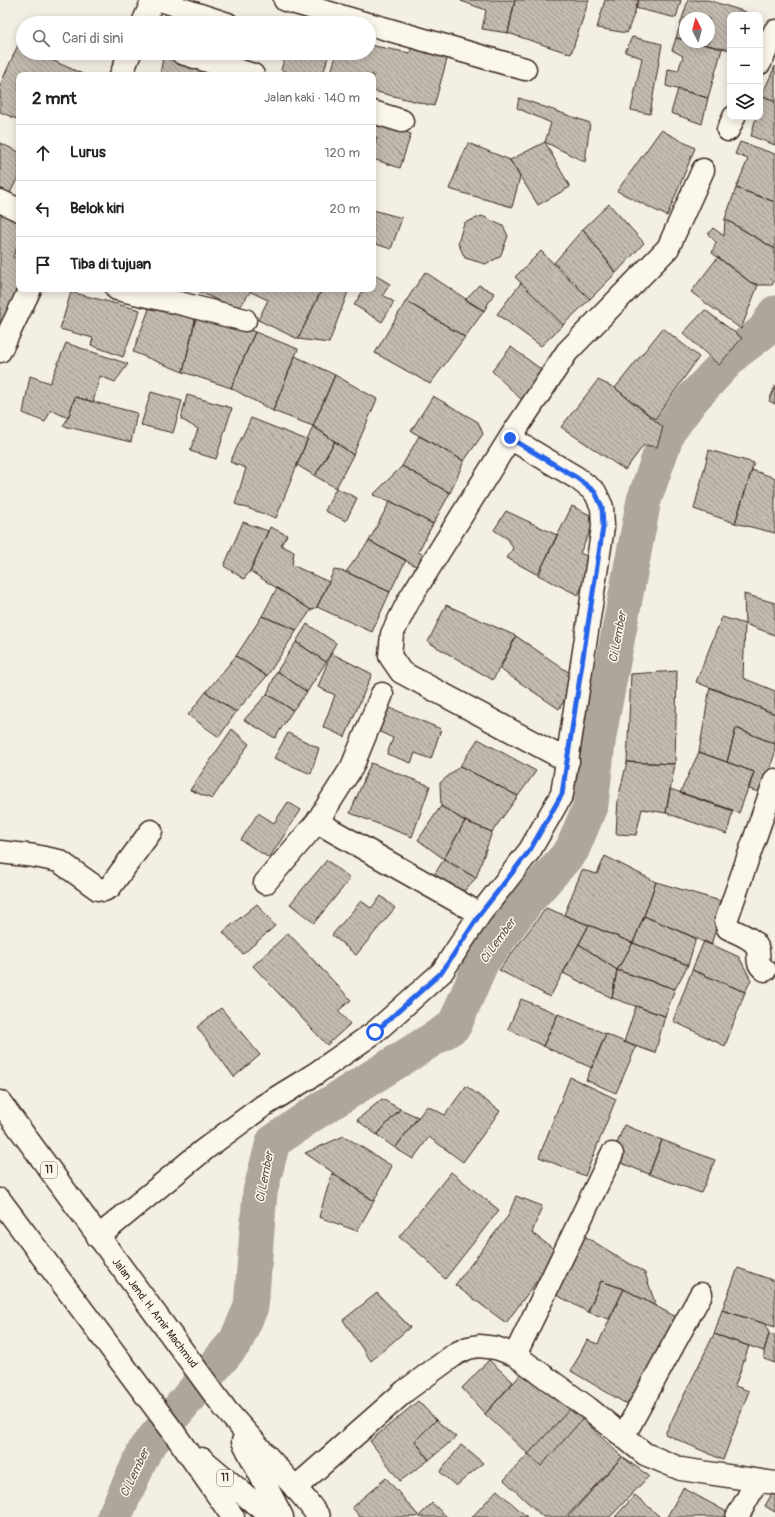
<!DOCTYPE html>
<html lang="id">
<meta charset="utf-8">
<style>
:root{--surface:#fff;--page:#f6f6f6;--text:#202124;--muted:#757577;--line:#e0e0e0}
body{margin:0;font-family:Pangolin,sans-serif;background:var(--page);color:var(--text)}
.controls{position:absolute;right:12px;top:12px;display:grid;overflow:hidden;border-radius:8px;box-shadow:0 2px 10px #0003}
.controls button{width:36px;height:36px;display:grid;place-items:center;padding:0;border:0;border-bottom:1px solid var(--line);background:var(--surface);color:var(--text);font:20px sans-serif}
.compass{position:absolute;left:679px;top:12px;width:36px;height:36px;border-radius:50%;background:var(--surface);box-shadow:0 2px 10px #0003;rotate:354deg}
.stop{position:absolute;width:12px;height:12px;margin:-9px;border:3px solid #2563eb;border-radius:50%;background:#fff}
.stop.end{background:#2563eb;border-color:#fff;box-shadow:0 1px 4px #0008}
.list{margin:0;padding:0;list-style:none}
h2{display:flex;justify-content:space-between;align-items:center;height:52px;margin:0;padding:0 16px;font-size:17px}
h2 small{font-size:13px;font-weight:400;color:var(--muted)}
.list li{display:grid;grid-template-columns:26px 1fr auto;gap:12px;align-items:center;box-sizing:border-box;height:56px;padding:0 16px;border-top:1px solid var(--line)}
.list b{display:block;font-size:15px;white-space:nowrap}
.list em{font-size:13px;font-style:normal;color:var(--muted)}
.icon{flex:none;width:22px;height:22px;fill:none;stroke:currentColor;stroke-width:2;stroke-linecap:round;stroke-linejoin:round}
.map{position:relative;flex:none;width:775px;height:1517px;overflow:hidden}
.search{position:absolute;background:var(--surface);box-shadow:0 2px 10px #0003;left:16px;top:16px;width:360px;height:44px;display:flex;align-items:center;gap:10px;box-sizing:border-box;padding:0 14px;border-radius:22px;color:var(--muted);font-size:15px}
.panel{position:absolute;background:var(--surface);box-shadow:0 2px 10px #0003;left:16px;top:72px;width:360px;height:220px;border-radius:8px}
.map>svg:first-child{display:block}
</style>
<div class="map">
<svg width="775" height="1517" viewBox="0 0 775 1517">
<defs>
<pattern id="building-back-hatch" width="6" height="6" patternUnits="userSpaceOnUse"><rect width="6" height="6" fill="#c3bbb0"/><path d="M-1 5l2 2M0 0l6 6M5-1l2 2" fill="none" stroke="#a0988f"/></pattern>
</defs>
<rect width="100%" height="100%" fill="#f3efe4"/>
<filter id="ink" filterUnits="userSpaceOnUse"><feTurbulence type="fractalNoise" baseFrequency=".025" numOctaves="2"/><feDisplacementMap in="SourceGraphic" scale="8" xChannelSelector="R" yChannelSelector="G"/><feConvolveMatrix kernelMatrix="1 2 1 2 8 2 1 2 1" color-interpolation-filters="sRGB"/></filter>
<g filter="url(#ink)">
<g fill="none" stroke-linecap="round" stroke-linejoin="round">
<path stroke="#afa69a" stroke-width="35" d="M114 1517 146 1448 236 1341 251 1307 260 1192 273 1142 310 1116 454 1026 482 961 527 901 572 850 591 804 599 735 644 500 668 432 692 399 735 353 764 331 775 313"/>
</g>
<path fill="url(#building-back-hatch)" stroke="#3b2a1e" d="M461 0H515L508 33 482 29 486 10 461 1Z
M515 0H589L571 54 508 33Z
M605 0H639L627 33 597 28Z
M639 0H681L676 18 635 8Z
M688 0H708L746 12 745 15H730V50L694 42H709V18H685V40L676 38Z
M632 37 662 44 650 114 631 110 642 58 625 52Z
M676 38 685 40V42H694L722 49 708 98 666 86 668 69 678 71 683 56 672 50Z
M412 44 449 52 434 106 373 91V75H330L337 53H369V45L410 53Z
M18 45 23 47V53H36L85 75H19V120L0 112V85Z
M286 53H329L323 75H295L281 70Z
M163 57 228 74V75H160Z
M775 66V102L762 95Z
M678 89 708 98 702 124 671 113Z
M762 95 775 102V145L751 136 756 117H760V103Z
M519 98 590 123 585 162 545 142 551 123 517 108Z
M373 122 411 134 400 168 373 159V151L377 138 373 137Z
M661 130 695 148 667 216 617 191Z
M545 142 570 187 538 205 510 160Z
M740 142 775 154V202L736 188 748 159 735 154Z
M0 143 19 152V175L8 197 0 193Z
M468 143 510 160 520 177 512 207 449 189Z
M736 188 775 202V249L725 219Z
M609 204 644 243 616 273 583 229Z
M373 210 402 218 391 249 373 243Z
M0 214 19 220V242L13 257 19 259V289L0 345Z
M482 216 503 226 508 236 500 257 485 264 465 258 458 243 464 223Z
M725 219 775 249V280L772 285H758L750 282 712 253 716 242 708 234 713 228 724 236Z
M583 229 616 273 590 299 554 263Z
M541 251 590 299 563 325 515 277Z
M718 257 750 282 758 285 741 329 691 292Z
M425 272 484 311 465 337 406 301Z
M373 274 390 284 383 295 394 302 382 322 354 305 364 289H373Z
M521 283 563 325 541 346 497 314Z
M479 285 494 293 484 311 465 300Z
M196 289H252L238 310 196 290Z
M252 289H320L321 291 298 339 258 320 268 300 251 292Z
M320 289H349L329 343 298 339 321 291Z
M71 292 140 310 123 357 91 345 93 338 60 329Z
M152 301 197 312 183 372 133 352Z
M406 301 465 337 430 384 375 353Z
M705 310 742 338 719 365 683 333Z
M197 312 255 332 231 388 183 372Z
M663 328 699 357 655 419 615 388Z
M255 332 298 349 273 411 231 388Z
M66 343 128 364 115 382 100 376 93 402 75 397 68 418 51 410 45 422 23 413 30 376 50 383Z
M511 347 550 376 523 401 492 371Z
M295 356 335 375 313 426 273 411Z
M335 375 377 399 353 455 313 426Z
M598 380 615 388 663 427 657 447 644 445 625 470 561 427Z
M775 386V404L769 401Z
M151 392 182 401 173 433 141 425Z
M187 395 232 408 216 459 190 451 198 429 181 419Z
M433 396 478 422 483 434 464 461 411 431Z
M75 397 137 413 131 442 63 426 68 418Z
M251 418 307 440 276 518 235 504 246 468 230 462Z
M313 426 335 441 315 476 297 465Z
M419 436 464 461 450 493 402 466Z
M335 441 353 455 336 488 315 476Z
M709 450 754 463 735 523 694 509Z
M402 466 450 493 433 524 390 501 373 495Z
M752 470 775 478V533L735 523Z
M336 488 357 498 346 521 325 511Z
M390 501 433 524 418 552 431 559 425 571 369 541Z
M572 506 596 518 580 553 595 560 578 595 538 575Z
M506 511 557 535 538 575 507 558 513 548 508 539 494 530Z
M243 522 268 531 250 571 244 579 224 566Z
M270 527 287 535 281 545 294 552 292 565 329 582 317 607 311 610 250 571Z
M369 541 406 560 390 592 346 572Z
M334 570 346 572 390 592 372 632 317 607Z
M277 588 311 610 297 630 262 616Z
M744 594 775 603V635L745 624Z
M446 605 516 636 493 680 428 642Z
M262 616 297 630 267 676 236 656Z
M722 617 745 624 743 678 775 691V714L696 682Z
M307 624 336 643 326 662 296 642Z
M516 636 577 678 559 709 500 669Z
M296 642 326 662 307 692 277 671Z
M331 653 372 674 345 737 323 727 335 695 318 687Z
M236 656 267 676 236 712 206 692Z
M277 671 307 692 293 710 267 694Z
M677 671 675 764 627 762 631 674Z
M710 687 775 714V744L736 728 727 762 699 752Z
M206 692 236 712 219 737 188 715Z
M267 694 293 710 275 738 244 720Z
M388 707 441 729 431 759 415 753 411 763 387 754 393 738 378 731Z
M736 728 775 744V753L762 793 749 789 754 772 727 762Z
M232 729 249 744 212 799 190 790Z
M288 733 319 748 311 774 274 758Z
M478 739 536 771 518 796 460 766Z
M699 752 754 772 739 813 680 793Z
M627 762 675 764 666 813 642 809 636 835 616 834 618 799Z
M371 763 430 786 412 837 350 813Z
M460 766 518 796 492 832 465 821 441 806 440 783Z
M670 789 733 810 727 834 666 813Z
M288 802 301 810 269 858 241 840 258 813 274 823Z
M441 806 465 821 444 859 418 840Z
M465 821 492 832 476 878 444 859Z
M605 856 656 882 644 916 633 943 564 915 582 870 597 874Z
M444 859 476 878 463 892 434 875Z
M327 860 350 879 314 923 290 904Z
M656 882 724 902 711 945 644 916Z
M381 896 395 908 356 955 332 935 361 901 371 908Z
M257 904 275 926 243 954 223 932Z
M546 908 589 925 550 997 499 970Z
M644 916 696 938 688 965 633 943Z
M589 925 633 943 617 970 579 944Z
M288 933 351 1000 338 1011 350 1024 327 1045 253 966Z
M704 941 739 957 751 980 745 992 692 970Z
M633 943 688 965 675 989 617 970Z
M579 944 617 970 612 998 563 973Z
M617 970 675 989 665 1016 612 998Z
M692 970 745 992 725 1046 673 1021Z
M521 999 558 1014 543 1046 508 1029Z
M636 1006 665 1016 655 1053 624 1042Z
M221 1008 260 1055 234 1077 197 1027Z
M558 1014 606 1034 592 1068 543 1046Z
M606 1034 636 1047 616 1093 586 1080Z
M570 1077 616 1099 585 1176 539 1157Z
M466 1086 500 1111 463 1162 429 1137 413 1159 395 1148 427 1106 445 1115Z
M382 1099 400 1109 377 1135 357 1120Z
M400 1109 418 1117 395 1148 377 1135Z
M624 1125 662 1140 649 1174 611 1159Z
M344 1136 392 1166 374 1201 305 1153Z
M662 1140 715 1160 701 1193 649 1174Z
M451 1172 499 1210 445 1279 425 1258 399 1237Z
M332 1173 374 1201 357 1231 319 1217Z
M516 1196 542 1206 532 1233 558 1252 506 1323 455 1285 508 1216Z
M581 1234 645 1273 656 1306 624 1289 601 1281 588 1312 551 1292Z
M738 1268 775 1281V1327L722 1310Z
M601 1281 624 1289 609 1319 588 1312Z
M624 1289 678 1318 635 1409 571 1371 587 1340 598 1344Z
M377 1293 410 1327 371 1361 343 1320Z
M722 1310 766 1324 769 1334 764 1351 714 1334Z
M714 1334 749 1346 735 1386 749 1391 723 1460 665 1434Z
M769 1334 775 1335V1363L764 1359V1351Z
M489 1360 513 1382 485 1414 462 1388Z
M525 1370 586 1415 541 1466 485 1414Z
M418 1401 436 1420 415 1441 429 1460 400 1481 370 1441Z
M571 1408 622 1457 566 1517H543L504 1480Z
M436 1420 456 1437 429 1460 415 1441Z
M461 1445 483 1463 456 1486 440 1472Z
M622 1457 649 1476 610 1517H568Z
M386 1478 418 1515 416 1517H360L352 1507Z
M683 1488 727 1512 725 1517H667Z
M497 1490 527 1517H472Z
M773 1492H775V1512L765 1506Z
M635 1495 660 1517H615Z
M432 1503 447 1517H418Z"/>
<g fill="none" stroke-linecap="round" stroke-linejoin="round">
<g stroke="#3b2a1e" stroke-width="23">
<path id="lane" d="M157 0 228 23"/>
</g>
<g stroke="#3b2a1e" stroke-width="25">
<path id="street" d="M285 0 364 23
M143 23 153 0
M369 24 525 69
M182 53 253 75
M760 63 775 31
M121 75 130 53
M373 112 402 121
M728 130 734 117
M0 201 19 210
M117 289 179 303 245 320
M0 351 30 289
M510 438 409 600 392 634 390 656 401 672 568 761
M317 822 480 914
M0 852 35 856 59 861 98 889 104 890 110 887 151 831
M265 883 317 822 352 767 382 694
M765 970C754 962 761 957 757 947 753 938 737 933 728 928L726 921 775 780
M98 1237 205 1149 263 1106 315 1074 375 1032 442 972 480 914 530 850 562 794 603 527 602 507 595 492 577 478 510 438 567 352 668 248 703 170
M515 1355 612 1154
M623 1437 701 1294
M295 1488 405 1391 457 1353 468 1348 479 1346 496 1348 515 1355 588 1408 645 1454 681 1469 775 1483
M737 1517 757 1481"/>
</g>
<g stroke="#3b2a1e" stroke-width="25">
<path id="highway" d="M0 1102 226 1410 306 1500 319 1517
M0 1200 172 1430 233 1517
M243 1441 282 1517
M202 1459 271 1517"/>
</g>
<use href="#lane" stroke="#fbf7ec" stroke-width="20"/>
<use href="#street" stroke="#fbf7ec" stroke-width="22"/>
<use href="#highway" stroke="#fbf7ec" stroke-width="22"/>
</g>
</g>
<g fill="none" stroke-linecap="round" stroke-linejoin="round" filter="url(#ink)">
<path stroke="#2563eb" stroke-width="5" d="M375 1032 442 972 480 914 530 850 562 794 603 527 602 507 595 492 577 478 510 438"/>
</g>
<g text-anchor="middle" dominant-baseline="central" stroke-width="3" stroke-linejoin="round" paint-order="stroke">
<g fill="#fbf7ec" stroke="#75685c" stroke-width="1">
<rect x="41" y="1162" width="16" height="16" rx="3"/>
<rect x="217" y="1470" width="16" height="16" rx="3"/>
</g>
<g font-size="10" font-weight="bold" fill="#3b2a1e">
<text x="49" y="1170">11</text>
<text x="225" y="1478">11</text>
</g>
<g font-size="11" fill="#3b2a1e" stroke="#fbf7ec">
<text transform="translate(155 1313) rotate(53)">Jalan Jend. H. Amir Machmud</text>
</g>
<g font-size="12" font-style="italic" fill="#645549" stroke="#fbf7ec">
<text transform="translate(618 637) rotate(-79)">Ci Lember</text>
<text transform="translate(498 941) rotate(-54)">Ci Lember</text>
<text transform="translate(265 1177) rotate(-79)">Ci Lember</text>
<text transform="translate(135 1473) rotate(-64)">Ci Lember</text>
</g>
</g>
</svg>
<div class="controls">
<button>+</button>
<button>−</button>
<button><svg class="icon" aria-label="layers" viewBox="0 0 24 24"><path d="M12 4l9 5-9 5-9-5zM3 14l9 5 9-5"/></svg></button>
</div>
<svg class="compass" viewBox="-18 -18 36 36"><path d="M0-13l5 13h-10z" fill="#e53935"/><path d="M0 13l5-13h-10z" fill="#757577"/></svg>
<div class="stop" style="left:375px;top:1032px"></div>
<div class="stop end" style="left:510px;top:438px"></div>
<div class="search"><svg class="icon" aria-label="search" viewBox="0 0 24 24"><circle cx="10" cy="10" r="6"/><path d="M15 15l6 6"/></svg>Cari di sini</div>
<section class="panel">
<h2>2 mnt<small>Jalan kaki · 140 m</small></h2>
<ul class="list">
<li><svg class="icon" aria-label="ahead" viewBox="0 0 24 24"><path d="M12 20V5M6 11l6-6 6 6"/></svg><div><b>Lurus</b></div><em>120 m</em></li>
<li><svg class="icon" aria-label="left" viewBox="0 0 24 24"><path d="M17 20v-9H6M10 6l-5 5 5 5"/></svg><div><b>Belok kiri</b></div><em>20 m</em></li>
<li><svg class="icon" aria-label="arrive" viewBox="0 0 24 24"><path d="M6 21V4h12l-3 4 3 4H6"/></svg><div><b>Tiba di tujuan</b></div></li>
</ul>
</section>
</div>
